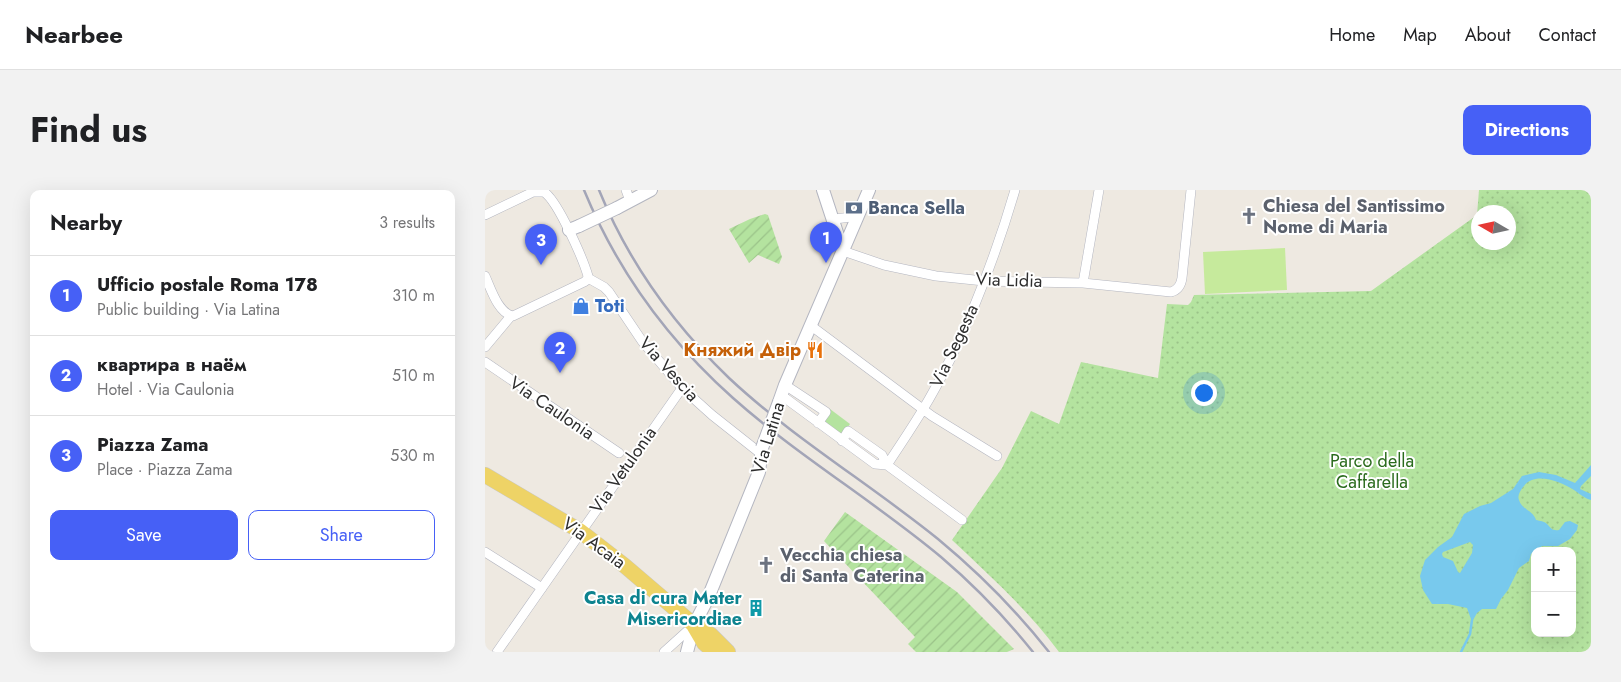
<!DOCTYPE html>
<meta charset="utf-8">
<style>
:root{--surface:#fff;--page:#f2f2f2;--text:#202124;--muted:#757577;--line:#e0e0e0;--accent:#4660f6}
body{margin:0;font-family:Jost,sans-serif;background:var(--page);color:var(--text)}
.controls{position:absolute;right:15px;bottom:15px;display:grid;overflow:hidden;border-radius:10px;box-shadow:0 5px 20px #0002}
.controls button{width:45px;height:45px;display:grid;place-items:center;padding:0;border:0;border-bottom:1px solid var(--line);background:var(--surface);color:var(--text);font:25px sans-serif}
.compass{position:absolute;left:986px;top:15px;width:45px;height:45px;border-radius:50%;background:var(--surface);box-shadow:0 5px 20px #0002;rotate:279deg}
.you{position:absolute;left:718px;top:202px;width:18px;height:18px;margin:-12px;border:4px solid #fff;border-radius:50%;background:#1a73e8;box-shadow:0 0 0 8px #1a73e833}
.badge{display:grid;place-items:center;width:32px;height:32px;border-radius:50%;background:var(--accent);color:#fff;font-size:16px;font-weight:700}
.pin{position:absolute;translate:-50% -41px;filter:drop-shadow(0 1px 2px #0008)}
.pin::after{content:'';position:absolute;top:26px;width:18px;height:15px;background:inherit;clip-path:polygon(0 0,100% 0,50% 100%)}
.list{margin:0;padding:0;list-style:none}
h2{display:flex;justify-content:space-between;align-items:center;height:65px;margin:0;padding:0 20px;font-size:21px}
h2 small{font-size:16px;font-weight:400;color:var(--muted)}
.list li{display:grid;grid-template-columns:32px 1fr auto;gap:15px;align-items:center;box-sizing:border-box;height:80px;padding:0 20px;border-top:1px solid var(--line)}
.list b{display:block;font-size:19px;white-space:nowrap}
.list p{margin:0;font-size:16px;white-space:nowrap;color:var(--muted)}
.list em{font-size:16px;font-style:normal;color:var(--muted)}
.actions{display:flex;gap:10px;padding:15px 20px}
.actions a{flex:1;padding:11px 0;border:1px solid var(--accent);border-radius:10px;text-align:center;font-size:18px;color:var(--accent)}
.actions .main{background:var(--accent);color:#fff}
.map{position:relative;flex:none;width:1106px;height:462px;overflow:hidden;border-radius:10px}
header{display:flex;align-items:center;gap:30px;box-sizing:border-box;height:70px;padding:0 25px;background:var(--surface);border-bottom:1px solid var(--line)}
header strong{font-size:24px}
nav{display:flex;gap:28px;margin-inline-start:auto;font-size:18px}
.intro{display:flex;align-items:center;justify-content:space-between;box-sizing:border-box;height:120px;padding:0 30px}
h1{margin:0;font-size:35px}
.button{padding:12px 22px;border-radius:10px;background:var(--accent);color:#fff;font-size:18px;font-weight:700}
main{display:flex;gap:30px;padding:0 30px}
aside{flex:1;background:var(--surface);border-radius:10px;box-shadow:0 5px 20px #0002}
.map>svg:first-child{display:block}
</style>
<header>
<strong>Nearbee</strong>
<nav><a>Home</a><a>Map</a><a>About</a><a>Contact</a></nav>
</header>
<div class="intro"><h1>Find us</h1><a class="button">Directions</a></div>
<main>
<aside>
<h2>Nearby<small>3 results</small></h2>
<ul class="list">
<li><span class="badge">1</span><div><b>Ufficio postale Roma 178</b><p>Public building · Via Latina</p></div><em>310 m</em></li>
<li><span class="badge">2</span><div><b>квартира в наём</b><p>Hotel · Via Caulonia</p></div><em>510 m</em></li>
<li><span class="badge">3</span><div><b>Piazza Zama</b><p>Place · Piazza Zama</p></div><em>530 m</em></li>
</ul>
<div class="actions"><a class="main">Save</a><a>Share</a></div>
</aside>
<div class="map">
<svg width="1106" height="462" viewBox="0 0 1106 462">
<defs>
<pattern id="park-dots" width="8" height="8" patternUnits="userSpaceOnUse" patternTransform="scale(1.25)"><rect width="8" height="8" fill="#b4e39f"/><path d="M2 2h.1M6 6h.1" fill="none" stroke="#9bc389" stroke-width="1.8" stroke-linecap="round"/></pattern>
<pattern id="garden-furrows" width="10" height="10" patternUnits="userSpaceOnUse" patternTransform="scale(1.25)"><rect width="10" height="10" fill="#b4e39f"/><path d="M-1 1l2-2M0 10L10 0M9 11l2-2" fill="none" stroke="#9bc389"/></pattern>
</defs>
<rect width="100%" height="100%" fill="#eee9e1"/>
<path fill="#b4e39f" d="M345 219 365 234 356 247 337 231Z"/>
<path fill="url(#park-dots)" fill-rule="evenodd" d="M994 0H1106V462H574C543 420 505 386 467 350L517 278 546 221 574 234 596 172 673 188 682 114 703 115 706 112 709 105 886 101 992 25ZM994 22H1024V52H994ZM1050 361H1087V443H1050Z"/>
<path fill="url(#garden-furrows)" d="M280 24 283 25 297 67 294 74 273 65 264 73 244 39 265 29Z
M360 322 472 402 529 459 522 462H431L423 454 430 447 339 351Z"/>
<path fill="#c6ea9c" d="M800 58 802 100 720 104 718 62Z"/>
<path fill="#78c9ed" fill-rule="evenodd" d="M1106 275V286L1096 296 1095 299 1106 304V310C1099 308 1095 304 1089 300 1076 292 1050 281 1039 296 1036 299 1032 306 1034 310 1037 320 1048 320 1051 330 1055 331 1059 331 1062 334 1066 338 1067 341 1074 340L1080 332 1085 331 1093 335 1092 340 1085 349 1073 356H1057L1051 360 1046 364 1044 371 1034 378 1023 400 1016 409 1011 419H997L992 423 987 432 982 418 963 414H947L938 400 935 386 940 370 953 357 967 347 979 324 995 316 1006 313 1028 299 1037 286 1054 282 1071 285 1090 293ZM985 352 988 355 987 363 975 383 973 382 968 371 958 367 957 364 958 362Z"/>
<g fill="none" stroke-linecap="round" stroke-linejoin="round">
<path stroke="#78c9ed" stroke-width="2.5" d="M976 462 985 444 987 430"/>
<g stroke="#b4b6c0" stroke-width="10">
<path id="street" d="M141 0 145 11
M0 25 48 2H59C73 11 98 69 103 86L102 90 99 92 28 126C13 123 6 99 0 86
M349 29 367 27 374 22
M358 61 399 75 451 86 499 91 598 93 686 102C693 100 696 95 697 88L706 0
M103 88 119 97 124 102 157 151 197 198 227 225 275 263
M598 93 614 0
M325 135 447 226 512 266
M0 157 26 126
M0 172 134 263
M300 195 341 222 333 233
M296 205 390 274 402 275 477 330
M357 251 363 241 397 265 402 275
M402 275C414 257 426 239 437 221 476 157 509 72 530 0
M0 362 57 398
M12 462 197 198
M179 462 209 435"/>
</g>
<g stroke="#b4b6c0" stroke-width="14">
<path id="secondary" d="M338 0 358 61
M132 18 166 0
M84 40 94 36
M294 212 300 195 384 0
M202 462 209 435 223 408 274 282 277 258"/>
</g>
<g stroke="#c9c9c9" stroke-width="16">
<path id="primary" d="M0 285 95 341 140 376 209 435 226 445 243 462
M209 436 219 453 229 462"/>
</g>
<use href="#street" stroke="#fff" stroke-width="9"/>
<use href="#secondary" stroke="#fff" stroke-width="12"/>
<use href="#primary" stroke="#eed366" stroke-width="15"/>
<path stroke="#a3a5b7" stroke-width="2.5" d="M99 0C132 80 184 151 248 208 313 266 389 311 456 367 490 396 520 427 548 462
M114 0C143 71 189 135 244 188 308 248 385 294 453 349 494 383 531 420 564 462"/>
<g stroke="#b4b6c0" stroke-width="14" stroke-linecap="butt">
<path id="secondary-bridge" d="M94 36 132 18
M277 258 294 212"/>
</g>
<use href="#secondary-bridge" stroke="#fff" stroke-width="12"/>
</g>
<defs>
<g id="bank-bare" transform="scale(1.35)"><path d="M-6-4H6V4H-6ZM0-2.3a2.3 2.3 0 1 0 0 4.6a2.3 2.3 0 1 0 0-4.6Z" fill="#5c6f8a" stroke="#fff" stroke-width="2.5" paint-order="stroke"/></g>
<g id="church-bare" transform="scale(1.35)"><path d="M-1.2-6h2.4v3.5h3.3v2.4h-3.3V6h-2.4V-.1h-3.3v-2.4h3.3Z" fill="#6b7280" stroke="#fff" stroke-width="2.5" paint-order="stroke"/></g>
<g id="shop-bare" transform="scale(1.35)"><path d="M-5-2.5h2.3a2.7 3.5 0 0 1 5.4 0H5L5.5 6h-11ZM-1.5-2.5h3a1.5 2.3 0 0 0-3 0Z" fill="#3f7fe0" stroke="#fff" stroke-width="2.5" paint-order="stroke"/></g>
<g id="restaurant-bare" transform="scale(1.35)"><path d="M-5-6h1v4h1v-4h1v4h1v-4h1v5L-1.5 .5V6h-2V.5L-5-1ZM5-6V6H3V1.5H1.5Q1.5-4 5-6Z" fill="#e8710a" stroke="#fff" stroke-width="2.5" paint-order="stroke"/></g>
<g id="building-bare" transform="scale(1.35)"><path d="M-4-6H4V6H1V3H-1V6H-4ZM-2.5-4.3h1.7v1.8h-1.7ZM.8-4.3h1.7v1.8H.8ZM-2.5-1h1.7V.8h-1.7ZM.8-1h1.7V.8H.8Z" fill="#0f9aa8" stroke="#fff" stroke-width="2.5" paint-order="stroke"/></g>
</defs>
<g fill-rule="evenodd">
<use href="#bank-bare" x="369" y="18"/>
<use href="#church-bare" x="764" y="26"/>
<use href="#shop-bare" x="96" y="116"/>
<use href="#restaurant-bare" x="330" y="160"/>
<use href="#church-bare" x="281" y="375"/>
<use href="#building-bare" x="271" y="418"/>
</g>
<g text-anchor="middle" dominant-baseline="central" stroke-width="4" stroke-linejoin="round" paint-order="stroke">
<g font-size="18" font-weight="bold" fill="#5b616d" stroke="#fff" text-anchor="start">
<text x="778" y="16">Chiesa del Santissimo<tspan x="778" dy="21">Nome di Maria</tspan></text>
<text x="295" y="365">Vecchia chiesa<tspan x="295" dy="21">di Santa Caterina</tspan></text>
</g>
<g font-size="18" font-weight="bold" fill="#4e5e75" stroke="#fff" text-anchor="start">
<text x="383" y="18">Banca Sella</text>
</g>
<g font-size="18" fill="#2e2e2e" stroke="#fff">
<text transform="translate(524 90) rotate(2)">Via Lidia</text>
<text transform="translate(469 156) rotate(-65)">Via Segesta</text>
<text transform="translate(184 179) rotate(48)">Via Vescia</text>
<text transform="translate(67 218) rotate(34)">Via Caulonia</text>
<text transform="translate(283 248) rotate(-73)">Via Latina</text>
<text transform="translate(138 280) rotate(-55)">Via Vetulonia</text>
<text transform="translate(109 353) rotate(36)">Via Acaia</text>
</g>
<g font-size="18" font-weight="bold" fill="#366cbe" stroke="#fff" text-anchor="start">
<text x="110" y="116">Toti</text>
</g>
<g font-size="18" font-weight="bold" fill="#c56008" stroke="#fff" text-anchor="end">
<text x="316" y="160">Княжий Двір</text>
</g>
<g font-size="18" fill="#2a6b1d" stroke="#fff">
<text x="887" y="271">Parco della<tspan x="887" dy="21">Caffarella</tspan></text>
</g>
<g font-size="18" font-weight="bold" fill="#0d838f" stroke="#fff" text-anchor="end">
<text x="257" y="408">Casa di cura Mater<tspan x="257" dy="21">Misericordiae</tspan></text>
</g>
</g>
</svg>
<div class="controls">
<button>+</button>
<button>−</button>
</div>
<svg class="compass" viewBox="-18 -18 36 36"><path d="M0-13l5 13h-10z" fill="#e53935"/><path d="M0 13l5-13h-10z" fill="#757577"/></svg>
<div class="you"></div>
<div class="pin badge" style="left:341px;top:73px">1</div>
<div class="pin badge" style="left:75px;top:183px">2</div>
<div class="pin badge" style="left:56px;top:75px">3</div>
</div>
</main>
